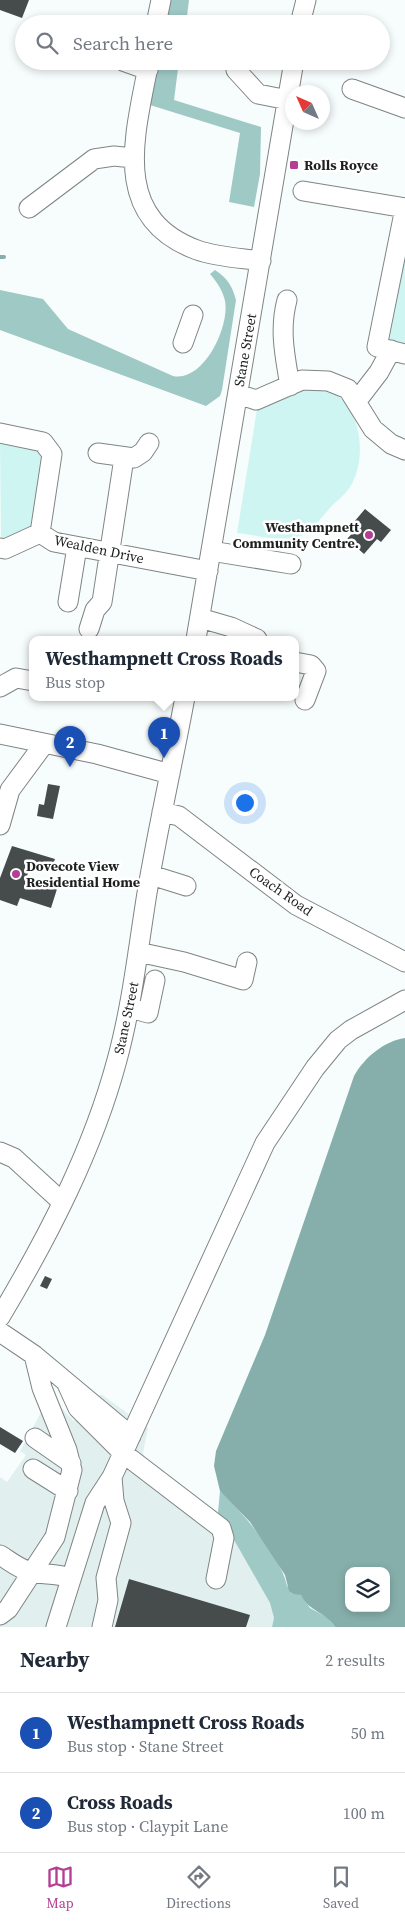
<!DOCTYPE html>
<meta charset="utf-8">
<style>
:root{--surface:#fff;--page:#f6f6f7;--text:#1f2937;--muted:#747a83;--line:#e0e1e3;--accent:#b43e95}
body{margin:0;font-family:"Source Serif 4",serif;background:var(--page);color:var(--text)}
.controls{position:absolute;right:15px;bottom:15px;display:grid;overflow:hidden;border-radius:10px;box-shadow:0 2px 8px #0003}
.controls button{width:45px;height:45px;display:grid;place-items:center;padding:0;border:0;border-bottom:1px solid var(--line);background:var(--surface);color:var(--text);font:25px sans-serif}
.compass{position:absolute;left:285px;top:85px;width:45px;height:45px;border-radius:50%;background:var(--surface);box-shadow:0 2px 8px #0003;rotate:315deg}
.you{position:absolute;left:244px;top:802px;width:18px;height:18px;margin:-12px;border:4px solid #fff;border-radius:50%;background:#1a73e8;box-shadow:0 0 0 8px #1a73e833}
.badge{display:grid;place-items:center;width:32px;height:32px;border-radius:50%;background:var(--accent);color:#fff;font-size:16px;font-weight:700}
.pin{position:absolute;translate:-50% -41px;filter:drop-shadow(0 1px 2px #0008)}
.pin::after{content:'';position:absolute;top:26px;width:18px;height:15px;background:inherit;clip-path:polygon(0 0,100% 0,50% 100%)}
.popup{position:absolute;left:29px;top:636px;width:270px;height:65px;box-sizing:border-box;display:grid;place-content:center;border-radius:10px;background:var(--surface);filter:drop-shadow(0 1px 4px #0005);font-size:16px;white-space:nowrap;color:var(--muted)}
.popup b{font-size:19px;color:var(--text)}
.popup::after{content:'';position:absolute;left:50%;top:100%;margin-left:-10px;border:10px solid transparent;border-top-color:var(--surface)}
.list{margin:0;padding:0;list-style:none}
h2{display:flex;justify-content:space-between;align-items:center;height:65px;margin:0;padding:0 20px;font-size:21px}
h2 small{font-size:16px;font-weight:400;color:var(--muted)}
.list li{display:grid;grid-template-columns:32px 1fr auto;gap:15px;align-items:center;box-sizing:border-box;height:80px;padding:0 20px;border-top:1px solid var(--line)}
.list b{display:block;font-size:19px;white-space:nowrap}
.list p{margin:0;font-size:16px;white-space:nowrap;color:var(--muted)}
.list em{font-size:16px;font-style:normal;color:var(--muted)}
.icon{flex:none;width:28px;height:28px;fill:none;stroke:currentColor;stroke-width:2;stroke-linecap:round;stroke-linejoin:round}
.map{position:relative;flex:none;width:405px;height:1627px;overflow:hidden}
.search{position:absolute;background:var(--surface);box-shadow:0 2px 8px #0003;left:15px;right:15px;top:15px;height:55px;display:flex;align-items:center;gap:12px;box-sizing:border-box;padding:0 18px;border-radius:28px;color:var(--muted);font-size:19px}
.sheet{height:225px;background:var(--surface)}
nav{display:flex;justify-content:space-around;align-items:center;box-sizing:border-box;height:70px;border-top:1px solid var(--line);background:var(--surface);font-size:14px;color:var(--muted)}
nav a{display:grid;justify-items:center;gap:2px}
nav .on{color:var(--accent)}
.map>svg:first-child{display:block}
</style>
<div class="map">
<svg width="405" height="1627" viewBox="0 0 405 1627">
<rect width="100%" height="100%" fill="#f7fdfc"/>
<path fill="#e1f0ef" d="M101 1394 148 1428 143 1453 146 1463 153 1471 218 1512 270 1603 274 1618 272 1627H0V1477L7 1482 26 1455 20 1451 50 1396 74 1421Z"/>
<path fill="#cff5f2" d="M405 226V350L381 344Z
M298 387C307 388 320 387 328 390 362 404 368 459 350 487 345 495 335 502 329 509 320 519 311 533 298 537 279 542 256 535 237 533L258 403Z
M0 441 32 443 45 454 37 525 20 535 1 541Z"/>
<path fill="#9fc9c5" d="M170 0H189L186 24H165Z
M158 61H179L174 100 261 127 260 174 254 207 229 202 240 133 150 105Z
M215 270C227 278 232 285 236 300L222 390 220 396 206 406 0 330V290L43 299 68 329 173 376C203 383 230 327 225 301 223 291 217 282 210 274Z
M220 1491C240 1509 283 1560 287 1586L301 1595 310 1608 328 1618 335 1627H272L274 1618 270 1603 218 1512Z"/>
<path fill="#86afab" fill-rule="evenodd" d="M405 1038V1627H335C326 1612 308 1611 301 1595L294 1594 289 1591 285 1575 250 1522 220 1491 214 1466 216 1451 265 1335 354 1076C364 1058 384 1041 405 1038ZM349 1571H386V1608H349Z"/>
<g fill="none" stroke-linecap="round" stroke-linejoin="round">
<path stroke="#86afab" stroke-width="4" d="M0 257H4"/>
</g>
<path fill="#464b4b" d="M0 0H29L22 18 0 10Z
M365 509 391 530 381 542 377 539 364 554 347 539 359 526 354 522Z
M48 784 60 786 53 819 37 816 39 804 44 805Z
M12 846 55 859 51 870 31 864 26 879 57 889 51 908 20 898 17 906 0 900V878Z
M45 1276 52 1279 47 1289 40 1286Z
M0 1427 23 1441 15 1453 0 1444Z
M129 1579 250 1615 246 1627H115Z"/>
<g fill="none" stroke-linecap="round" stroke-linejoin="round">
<g stroke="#7f8584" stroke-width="21">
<path id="minor" d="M156 24 161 0
M300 24 306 0
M123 61 148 70
M149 61C136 132 108 217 197 250 217 257 240 258 261 261
M239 61 236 70 258 94 288 100
M352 89 405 108
M303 191 405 208
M29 208 94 159 114 156 133 158
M405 208 377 347 405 354
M287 300C279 330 285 356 290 386
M183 343 193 315
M238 394 256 400 302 380 328 381 348 389 373 429 391 444 405 450
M356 402 379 372 391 350
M0 433 43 442 52 454 40 533
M98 453 134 458 143 452 149 443
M40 533 54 542 208 571
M0 548 5 549 40 533
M211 551 291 564
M68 602 77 547
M200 618 231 627 257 639
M89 629 95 610 102 602 124 458
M196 639 294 61
M295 662 311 665 316 671 305 700
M0 687 16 678 33 681
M0 734 97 754 170 774
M162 812 179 816 296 905 405 962
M0 825 10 790 44 744
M151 875 186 886
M138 952 184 962 243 980 247 962
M130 1008 148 1013 155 980
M0 1152 14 1158 62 1202
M0 1317C48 1237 93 1150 117 1060 132 1005 138 949 147 893 158 827 173 762 185 697
M0 1332 34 1355 131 1436
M67 1384 78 1408 123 1453 221 1528 224 1538 216 1579
M35 1438 71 1463
M33 1469 68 1491
M0 1555C10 1561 19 1569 31 1572 44 1575 56 1573 70 1578
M0 1615 8 1609 55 1537 72 1470 67 1450 42 1388 34 1355
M56 1627 95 1503 112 1477 265 1143 315 1068 338 1040 351 1030 405 1000
M102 1627 108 1600 106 1578 121 1523 114 1501 112 1477"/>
</g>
<use href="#minor" stroke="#fff" stroke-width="19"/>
</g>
<g fill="#b43e95" stroke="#fff" stroke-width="2">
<rect x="289" y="160" width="10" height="10" rx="2.5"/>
<circle cx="369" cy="535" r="5"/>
<circle cx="16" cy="874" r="5"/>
</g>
<g text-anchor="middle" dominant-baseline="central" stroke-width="5" stroke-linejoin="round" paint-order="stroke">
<g font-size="14" font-weight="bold" fill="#1d201f" stroke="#fff" text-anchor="start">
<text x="304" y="165">Rolls Royce</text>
<text x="359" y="527" text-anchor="end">Westhampnett<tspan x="359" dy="16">Community Centre.</tspan></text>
<text x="26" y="866">Dovecote View<tspan x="26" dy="16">Residential Home</tspan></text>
</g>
<g font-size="14" fill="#1d201f" stroke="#fff">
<text transform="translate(245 350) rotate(-80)">Stane Street</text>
<text transform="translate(99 549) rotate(12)">Wealden Drive</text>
<text transform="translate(281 891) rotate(35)">Coach Road</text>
<text transform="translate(126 1018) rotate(-78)">Stane Street</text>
</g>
</g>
</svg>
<div class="controls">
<button><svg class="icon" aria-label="layers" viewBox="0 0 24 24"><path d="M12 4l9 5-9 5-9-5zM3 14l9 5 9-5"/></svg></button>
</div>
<svg class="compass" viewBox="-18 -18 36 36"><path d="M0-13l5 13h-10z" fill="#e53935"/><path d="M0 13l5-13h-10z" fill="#747a83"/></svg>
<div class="you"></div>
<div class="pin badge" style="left:164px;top:758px;background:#1a4fb4">1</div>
<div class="popup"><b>Westhampnett Cross Roads</b>Bus stop</div>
<div class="pin badge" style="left:70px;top:767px;background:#1a4fb4">2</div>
<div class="search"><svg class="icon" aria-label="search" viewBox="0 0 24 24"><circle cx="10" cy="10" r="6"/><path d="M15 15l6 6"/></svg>Search here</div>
</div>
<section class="sheet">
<h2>Nearby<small>2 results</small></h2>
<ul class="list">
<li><span class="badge" style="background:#1a4fb4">1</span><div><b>Westhampnett Cross Roads</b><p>Bus stop · Stane Street</p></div><em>50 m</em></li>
<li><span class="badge" style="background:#1a4fb4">2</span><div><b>Cross Roads</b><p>Bus stop · Claypit Lane</p></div><em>100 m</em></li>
</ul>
</section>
<nav>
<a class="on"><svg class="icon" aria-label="map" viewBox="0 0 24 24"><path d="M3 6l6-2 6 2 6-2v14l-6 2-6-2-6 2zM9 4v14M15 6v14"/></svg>Map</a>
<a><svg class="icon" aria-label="directions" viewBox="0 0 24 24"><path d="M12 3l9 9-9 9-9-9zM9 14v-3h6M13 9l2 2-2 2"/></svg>Directions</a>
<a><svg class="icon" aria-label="saved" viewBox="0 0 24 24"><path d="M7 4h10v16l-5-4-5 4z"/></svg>Saved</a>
</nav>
